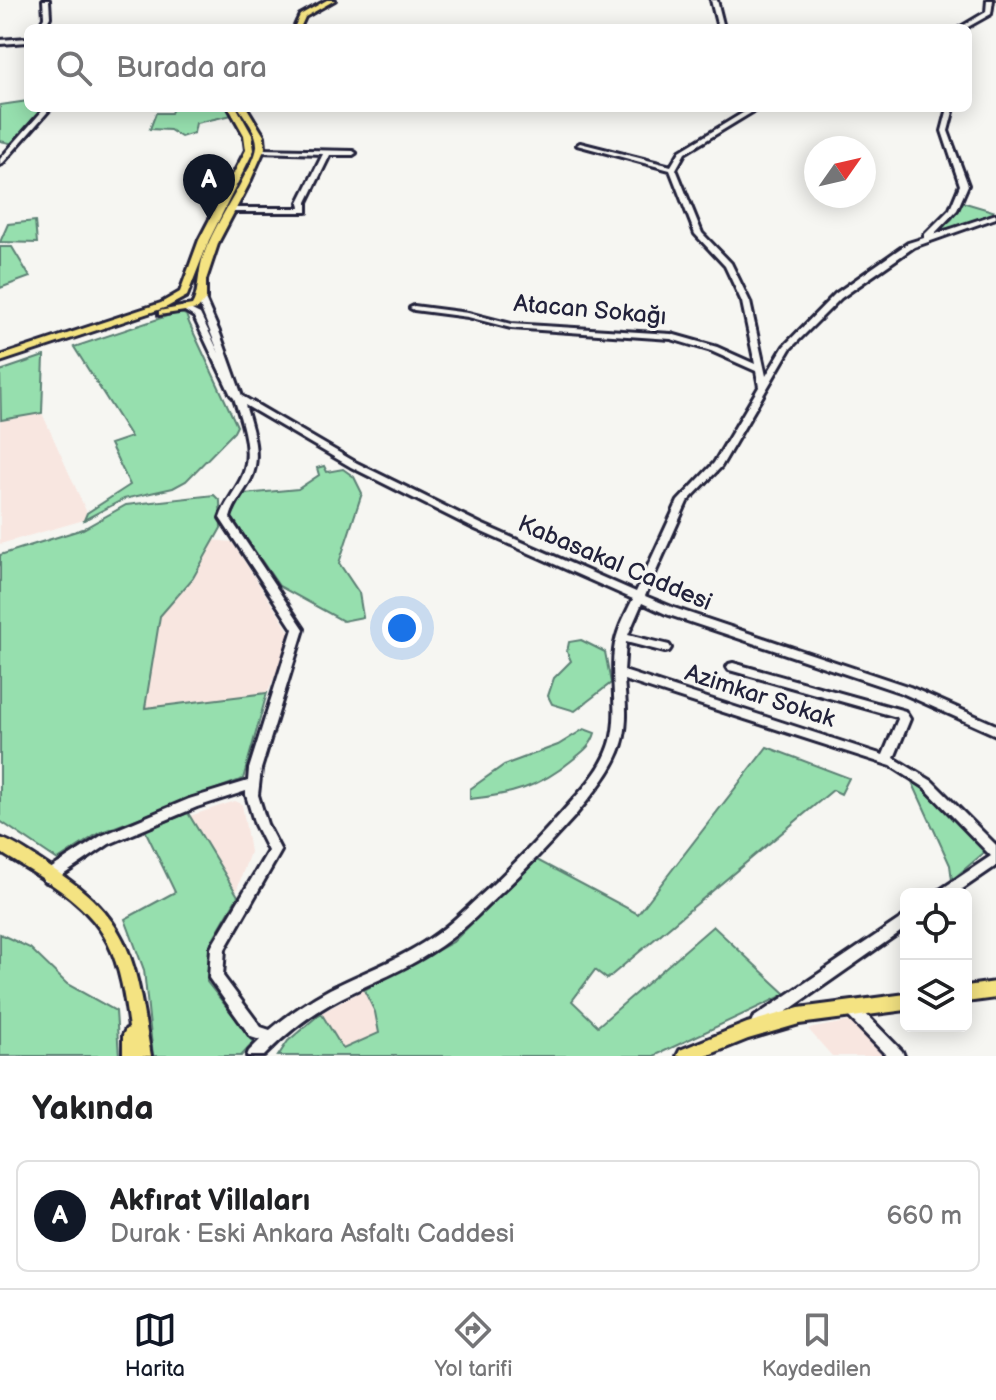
<!DOCTYPE html>
<html lang="tr">
<meta charset="utf-8">
<style>
:root{--surface:#fff;--page:#f2f2f2;--text:#202124;--muted:#757577;--line:#e0e0e0;--accent:#111827}
body{margin:0;font-family:"Balsamiq Sans",sans-serif;background:var(--page);color:var(--text)}
.controls{position:absolute;right:24px;bottom:24px;display:grid;overflow:hidden;border-radius:12px;box-shadow:0 4px 20px #0003}
.controls button{width:72px;height:72px;display:grid;place-items:center;padding:0;border:0;border-bottom:2px solid var(--line);background:var(--surface);color:var(--text);font:40px sans-serif}
.compass{position:absolute;left:804px;top:136px;width:72px;height:72px;border-radius:50%;background:var(--surface);box-shadow:0 4px 20px #0003;rotate:56deg}
.you{position:absolute;left:402px;top:628px;width:28px;height:28px;margin:-20px;border:6px solid #fff;border-radius:50%;background:#1a73e8;box-shadow:0 0 0 12px #1a73e833}
.badge{display:grid;place-items:center;width:52px;height:52px;border-radius:50%;background:var(--accent);color:#fff;font-size:26px;font-weight:700}
.pin{position:absolute;translate:-50% -66px;filter:drop-shadow(0 2px 4px #0008)}
.pin::after{content:'';position:absolute;top:42px;width:28px;height:24px;background:inherit;clip-path:polygon(0 0,100% 0,50% 100%)}
.list{margin:0;padding:0;list-style:none}
h2{display:flex;justify-content:space-between;align-items:center;height:104px;margin:0;padding:0 32px;font-size:34px}
h2 small{font-size:26px;font-weight:400;color:var(--muted)}
.list li{display:grid;grid-template-columns:52px 1fr auto;gap:24px;align-items:center;box-sizing:border-box;height:112px;margin:0 16px 16px;padding:0 16px;border:2px solid var(--line);border-radius:12px}
.list b{display:block;font-size:30px;white-space:nowrap}
.list p{margin:0;font-size:26px;white-space:nowrap;color:var(--muted)}
.list em{font-size:26px;font-style:normal;color:var(--muted)}
.icon{flex:none;width:44px;height:44px;fill:none;stroke:currentColor;stroke-width:2;stroke-linecap:round;stroke-linejoin:round}
.map{position:relative;flex:none;width:996px;height:1056px;overflow:hidden}
.search{position:absolute;background:var(--surface);box-shadow:0 4px 20px #0003;left:24px;right:24px;top:24px;height:88px;display:flex;align-items:center;gap:20px;box-sizing:border-box;padding:0 28px;border-radius:12px;color:var(--muted);font-size:30px}
.sheet{height:232px;background:var(--surface)}
nav{display:flex;justify-content:space-around;align-items:center;box-sizing:border-box;height:112px;border-top:2px solid var(--line);background:var(--surface);font-size:22px;color:var(--muted)}
nav a{display:grid;justify-items:center;gap:4px}
nav .on{color:var(--accent)}
.map>svg:first-child{display:block}
</style>
<div class="map">
<svg width="996" height="1056" viewBox="0 0 996 1056">
<rect width="100%" height="100%" fill="#f6f6f2"/>
<filter id="ink" filterUnits="userSpaceOnUse"><feTurbulence type="fractalNoise" baseFrequency=".0125" numOctaves="2"/><feDisplacementMap in="SourceGraphic" scale="16" xChannelSelector="R" yChannelSelector="G"/><feConvolveMatrix kernelMatrix="1 2 1 2 8 2 1 2 1" color-interpolation-filters="sRGB"/></filter>
<g filter="url(#ink)">
<path fill="#f8e6e0" d="M42 413 87 513 84 520 0 544V420Z
M212 540 232 542 293 637 267 693 144 709 160 616 193 578Z
M235 801 242 804 250 852 236 892 190 816Z
M364 990 375 1012 379 1033 342 1049 321 1013Z
M851 1021 885 1056H832L808 1029Z"/>
<path fill="#96dfae" stroke="#5c8074" stroke-width="2" d="M28 101V108H45L14 144 0 141V105Z
M173 108H229L232 115 196 123 194 133 181 137 170 130 150 129 156 113H171Z
M962 202 996 212 979 222 938 230 952 219Z
M35 221 37 243 0 242 8 224Z
M0 247H12L30 277 0 288Z
M179 312 186 315 190 325 237 426 234 432 186 481 173 488 124 499 84 520 87 513 130 485 110 444 131 437 74 347Z
M44 356 42 413 1 420 0 371Z
M324 466 327 472 343 469 354 477 362 493 339 563 359 593 363 617 343 621 279 586 231 516 235 500 244 494 298 489 319 475 317 468Z
M214 495 220 501 221 528 193 578 160 616 145 708 267 693 243 779 99 833 58 860 0 821V555L83 529 126 505Z
M581 640 605 652 611 683 575 711 552 704 548 696 554 678 571 661 567 652 569 642Z
M584 729 595 733C591 747 582 752 571 761 540 787 510 795 470 799V789L504 765 558 745Z
M767 747 849 778 841 794 833 790 607 979 595 970 572 1001 598 1026 713 926 786 994 654 1056H278L288 1041 321 1013 343 1049 379 1033 375 1012 364 990 453 942 537 860 638 914Z
M909 775 986 851 952 880 950 865Z
M188 813 238 896 210 944 207 982 254 1042 241 1056H153L144 970 125 919 175 892 145 830Z
M0 934 30 948 67 984 116 1011 119 1056H0Z"/>
<g fill="none" stroke-linecap="round" stroke-linejoin="round">
<g stroke="#22223b" stroke-width="6">
<path id="minor" d="M43 0H49L50 17 44 28H38L44 17Z
M711 0H717L724 28H718Z
M987 0H993L991 14 966 28H959L986 12Z
M28 38V42L0 44V40Z
M45 108H51L2 164 0 165V159Z
M751 108H759L685 153 676 169 702 233 731 263 750 302 766 376 784 346 835 294 908 243 924 238V235L950 209 960 185 942 131 948 108H954L948 131 968 185 957 210 933 235 996 214V218L914 247 841 298 790 349 721 467 687 502 645 596 674 608 910 687 996 725V735L902 693 666 614 642 603 628 635 669 645 671 648 669 651 665 652 626 642 624 671 883 755 898 719 897 717 733 671 729 670 727 667 729 664 733 663 905 711 910 719 894 758 932 781 996 845V866L955 894H938L940 890 991 856 924 787 891 766 624 680C626 703 629 730 619 752 609 776 590 797 574 817 547 847 519 877 489 904 472 921 454 938 433 951 405 970 372 982 341 998 312 1013 287 1032 264 1056H247L249 1051 260 1040 251 1037 209 978 211 948 213 944 268 851 255 825 246 795V791L197 807 109 844 54 881 49 883 44 881 42 877 44 873 101 836 189 799 248 781 249 769 293 629 220 518C225 503 234 493 241 479 254 455 242 422 234 398L231 395 194 317 180 308 184 306 200 314 219 353 197 299 201 297H204L220 334 242 396 357 463 481 524 636 592 678 501 714 463 759 387 756 371 711 351 671 339 511 328 468 317 414 310 410 308 414 306 468 313 511 324 671 334 717 347 755 364 742 302 725 266 695 234 670 170 577 145 580 143 671 166 680 151ZM245 405 351 467 473 528 633 599C625 615 616 632 614 650 610 683 621 721 607 752 598 774 579 793 564 810 537 841 509 870 479 897 461 914 443 931 423 943 393 962 361 973 330 989 308 1001 289 1014 270 1030L261 1027 223 976 225 949 281 851 267 824 258 795 261 769 304 629 230 518C234 503 244 493 251 479 262 456 252 428 245 405Z
M260 149 353 151 356 153 353 155H330L307 202V212H227L226 210 230 208H300L299 202 323 154 258 152V150Z
M906 915V928L763 1028 758 1030 753 1028 751 1023 753 1018Z
M851 1002 856 1004 902 1051 904 1056H887L846 1014 844 1009 846 1004Z"/>
</g>
<g stroke="#22223b" stroke-width="6">
<path id="major" d="M327 0H335L305 17 300 28H294L300 15Z
M229 108H237L252 135 254 150 209 240 187 296 167 307 0 362V356L161 303 180 292 199 240 246 150 244 135Z
M239 108H247L264 136 265 148 249 184 219 241 206 280V299L198 309 159 315V311L192 305C199 295 198 271 203 257 213 228 231 203 245 175 250 167 256 156 257 147 258 133 246 119 239 108Z
M0 838C18 844 36 858 53 869 136 923 135 966 151 1056H123V1035L126 1029 129 1028C125 1000 121 969 108 943 87 900 39 877 0 852Z
M996 982V998L966 1002V986Z
M906 994V1010L799 1024 748 1039 706 1056H677L680 1050 747 1023 799 1008Z"/>
</g>
<use href="#minor" fill="#f6f6f2" fill-rule="evenodd"/>
<use href="#major" fill="#f4e382" fill-rule="evenodd"/>
</g>
</g>
<g text-anchor="middle" dominant-baseline="central" stroke-width="6" stroke-linejoin="round" paint-order="stroke">
<g font-size="24" fill="#22223b" stroke="#f6f6f2">
<text transform="translate(590 310) rotate(5)">Atacan Sokağı</text>
<text transform="translate(615 563) rotate(23)">Kabasakal Caddesi</text>
<text transform="translate(760 696) rotate(18)">Azimkar Sokak</text>
</g>
</g>
</svg>
<div class="controls">
<button><svg class="icon" aria-label="locate" viewBox="0 0 24 24"><circle cx="12" cy="12" r="6"/><path d="M12 2v4M12 18v4M2 12h4M18 12h4"/></svg></button>
<button><svg class="icon" aria-label="layers" viewBox="0 0 24 24"><path d="M12 4l9 5-9 5-9-5zM3 14l9 5 9-5"/></svg></button>
</div>
<svg class="compass" viewBox="-18 -18 36 36"><path d="M0-13l5 13h-10z" fill="#e53935"/><path d="M0 13l5-13h-10z" fill="#757577"/></svg>
<div class="you"></div>
<div class="pin badge" style="left:209px;top:220px">A</div>
<div class="search"><svg class="icon" aria-label="search" viewBox="0 0 24 24"><circle cx="10" cy="10" r="6"/><path d="M15 15l6 6"/></svg>Burada ara</div>
</div>
<section class="sheet">
<h2>Yakında<small></small></h2>
<ul class="list">
<li><span class="badge">A</span><div><b>Akfırat Villaları</b><p>Durak · Eski Ankara Asfaltı Caddesi</p></div><em>660 m</em></li>
</ul>
</section>
<nav>
<a class="on"><svg class="icon" aria-label="map" viewBox="0 0 24 24"><path d="M3 6l6-2 6 2 6-2v14l-6 2-6-2-6 2zM9 4v14M15 6v14"/></svg>Harita</a>
<a><svg class="icon" aria-label="directions" viewBox="0 0 24 24"><path d="M12 3l9 9-9 9-9-9zM9 14v-3h6M13 9l2 2-2 2"/></svg>Yol tarifi</a>
<a><svg class="icon" aria-label="saved" viewBox="0 0 24 24"><path d="M7 4h10v16l-5-4-5 4z"/></svg>Kaydedilen</a>
</nav>
